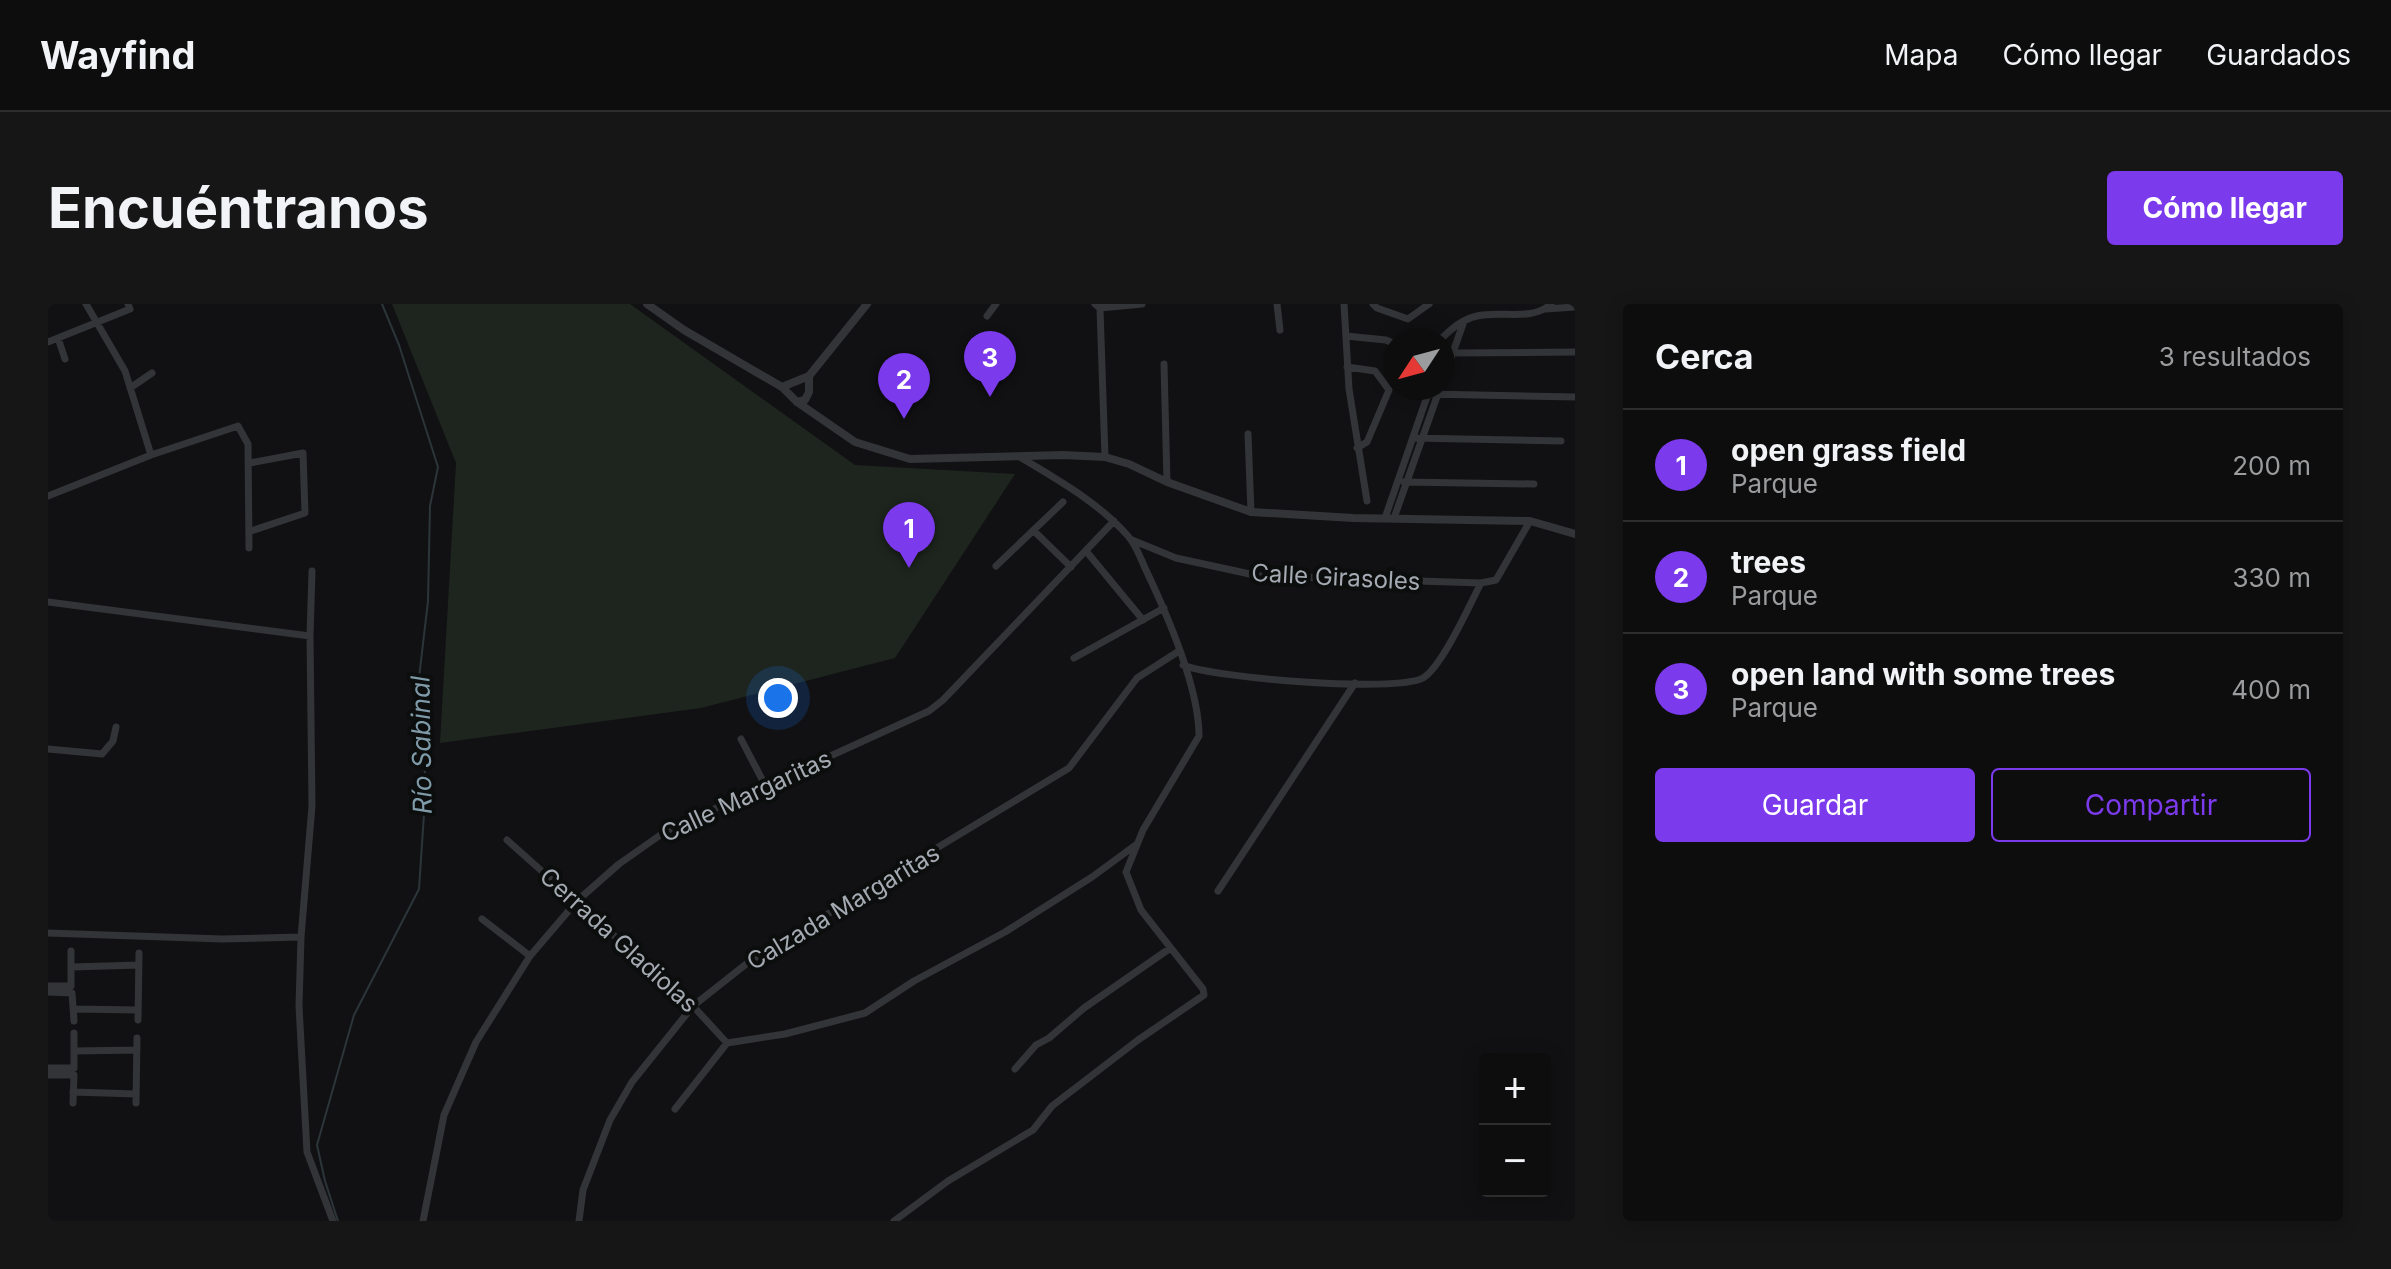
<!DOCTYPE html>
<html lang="es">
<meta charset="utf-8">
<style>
:root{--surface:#0d0d0e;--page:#161617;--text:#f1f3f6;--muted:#9a9c9e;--line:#2d2d2e;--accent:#7c3aed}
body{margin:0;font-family:Inter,sans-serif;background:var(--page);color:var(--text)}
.controls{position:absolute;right:24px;bottom:24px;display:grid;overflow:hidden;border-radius:8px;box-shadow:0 4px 20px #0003}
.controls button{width:72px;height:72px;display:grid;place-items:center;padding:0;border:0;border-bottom:2px solid var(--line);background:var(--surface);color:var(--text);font:40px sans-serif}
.compass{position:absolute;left:1335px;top:24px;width:72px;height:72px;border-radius:50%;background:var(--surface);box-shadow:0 4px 20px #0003;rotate:234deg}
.you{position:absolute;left:730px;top:394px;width:28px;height:28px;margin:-20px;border:6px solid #fff;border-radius:50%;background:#1a73e8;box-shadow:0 0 0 12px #1a73e833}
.badge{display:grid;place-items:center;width:52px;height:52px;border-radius:50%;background:var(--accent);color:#fff;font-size:26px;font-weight:700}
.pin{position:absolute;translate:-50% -66px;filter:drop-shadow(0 2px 4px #0008)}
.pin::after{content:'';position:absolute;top:42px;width:28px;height:24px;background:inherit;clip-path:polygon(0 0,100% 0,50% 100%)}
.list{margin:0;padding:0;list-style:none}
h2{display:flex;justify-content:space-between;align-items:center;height:104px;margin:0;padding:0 32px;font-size:34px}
h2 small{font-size:26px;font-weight:400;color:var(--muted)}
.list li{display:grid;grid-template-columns:52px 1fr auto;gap:24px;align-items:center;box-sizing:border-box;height:112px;padding:0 32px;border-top:2px solid var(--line)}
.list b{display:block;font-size:30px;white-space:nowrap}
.list p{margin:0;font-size:26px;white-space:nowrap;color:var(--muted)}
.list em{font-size:26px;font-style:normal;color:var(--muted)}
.actions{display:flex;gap:16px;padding:24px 32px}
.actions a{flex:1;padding:18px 0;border:2px solid var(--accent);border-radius:8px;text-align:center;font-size:28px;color:var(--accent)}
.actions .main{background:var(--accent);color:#fff}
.map{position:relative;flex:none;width:1527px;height:917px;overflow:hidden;border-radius:8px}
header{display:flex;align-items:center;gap:48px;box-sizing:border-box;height:112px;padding:0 40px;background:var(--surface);border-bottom:2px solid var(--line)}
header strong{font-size:38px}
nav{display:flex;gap:44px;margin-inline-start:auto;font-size:28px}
.intro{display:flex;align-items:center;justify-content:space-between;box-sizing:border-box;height:192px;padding:0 48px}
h1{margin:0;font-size:56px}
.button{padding:20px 36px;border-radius:8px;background:var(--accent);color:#fff;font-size:28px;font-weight:700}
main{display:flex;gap:48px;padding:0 48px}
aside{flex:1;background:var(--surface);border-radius:8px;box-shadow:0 4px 20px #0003}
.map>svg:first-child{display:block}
</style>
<header>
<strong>Wayfind</strong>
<nav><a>Mapa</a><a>Cómo llegar</a><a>Guardados</a></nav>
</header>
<div class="intro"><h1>Encuéntranos</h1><a class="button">Cómo llegar</a></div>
<main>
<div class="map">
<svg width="1527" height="917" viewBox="0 0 1527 917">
<rect width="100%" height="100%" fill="#111113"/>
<path fill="#1e251e" d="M344 0H582L807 161 967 170 847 354 653 404 392 439 408 159Z"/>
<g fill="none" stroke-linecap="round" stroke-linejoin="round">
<path stroke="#2c353a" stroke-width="2" d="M290 917 277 877 269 841 306 711 371 585 378 480 369 391 380 297 382 202 390 163 351 41 334 0"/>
<path stroke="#333437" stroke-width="7" d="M38 0 77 67 103 151
M1047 0 1052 4 1094 0
M1054 0 1052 4 1057 153
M1229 0 1232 26
M1296 0 1301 85 1319 197
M1325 0 1329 4 1360 15 1381 0
M1498 5 1527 3
M939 12 948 0
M1298 32 1338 36 1347 40
M10 34 17 55
M1392 36C1402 26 1414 15 1429 12 1452 6 1484 18 1503 0
M0 38 82 5 80 0
M1395 45 1404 49 1527 48
M1116 60 1119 178
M1299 63 1327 67 1341 86 1319 138 1309 144
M1395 77 1416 17
M82 84 104 69
M1380 90 1527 93
M1200 130 1203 208
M1365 134 1513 137
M202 159 255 149 257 209 203 227
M1356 178 1486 180
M0 192 103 151 190 122 200 140 201 244
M1337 214 1382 84
M1346 214 1392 84
M986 227 1023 263
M1084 236 1128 254 1211 272 1433 279 1448 276 1482 217
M1038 247 1095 316
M948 262 1015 198
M264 267 262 332 264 502 253 633 251 702 259 848 285 917
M0 298 262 332
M1026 354 1116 304
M1135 361C1166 374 1348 389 1375 374 1394 363 1422 300 1433 279
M693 435 717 481
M0 445 54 450 65 437 68 423
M459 536 645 702 679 739
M1170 587 1307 379
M434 615 482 652
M0 629 174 635 253 633
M24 663 91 661
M0 682H23V647
M0 688 24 689 26 717
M25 705 90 706
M90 716 91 649
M27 747 89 746
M0 764H26V729
M967 765 988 741 1001 734 1036 704 1121 645
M0 771H26L25 799
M25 788 88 790
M88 799 89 734
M627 805 679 739 737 730 817 709 866 677 957 628 1044 573 1089 540
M375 917 396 811 428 738 482 652 529 597 571 560 618 527 881 407 895 396 1066 217
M531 917 535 886 562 816 584 778 645 702 702 657 1021 464 1089 374 1131 347
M846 917 900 877 985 826 1004 802 1090 736 1156 691 1155 685 1093 606 1078 568 1095 526 1151 432C1151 384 1118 308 1097 264 1092 253 1088 241 1080 232 1050 198 1010 176 972 153"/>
<path stroke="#333437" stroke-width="8" d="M599 0 636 26 734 83 749 98 807 138 862 155 1015 151 1057 153 1081 160 1119 178 1203 208 1305 214 1482 217 1527 230
M734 83 761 72 819 0
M749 98 757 96 761 88V72"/>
</g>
<g text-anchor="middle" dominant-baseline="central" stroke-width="8" stroke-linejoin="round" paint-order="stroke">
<g font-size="24" fill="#a4aab2" stroke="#0c0d0d">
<text transform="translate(1288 273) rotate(3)">Calle Girasoles</text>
<text transform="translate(698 492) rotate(-25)">Calle Margaritas</text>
<text transform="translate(795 603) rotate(-31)">Calzada Margaritas</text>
<text transform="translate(571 636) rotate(42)">Cerrada Gladiolas</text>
</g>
<g font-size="26" font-style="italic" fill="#7f9ba9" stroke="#0c0d0d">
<text transform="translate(373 441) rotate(-91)">Río Sabinal</text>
</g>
</g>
</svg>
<div class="controls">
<button>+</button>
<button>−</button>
</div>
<svg class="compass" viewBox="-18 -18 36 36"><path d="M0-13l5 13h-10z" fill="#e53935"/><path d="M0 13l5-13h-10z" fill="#9a9c9e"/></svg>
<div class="you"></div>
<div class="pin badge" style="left:861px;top:264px">1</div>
<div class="pin badge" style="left:856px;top:115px">2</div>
<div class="pin badge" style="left:942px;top:93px">3</div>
</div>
<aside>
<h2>Cerca<small>3 resultados</small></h2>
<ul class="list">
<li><span class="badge">1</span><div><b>open grass field</b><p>Parque</p></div><em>200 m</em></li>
<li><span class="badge">2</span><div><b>trees</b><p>Parque</p></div><em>330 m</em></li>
<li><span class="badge">3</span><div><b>open land with some trees</b><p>Parque</p></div><em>400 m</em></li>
</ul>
<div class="actions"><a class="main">Guardar</a><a>Compartir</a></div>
</aside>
</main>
